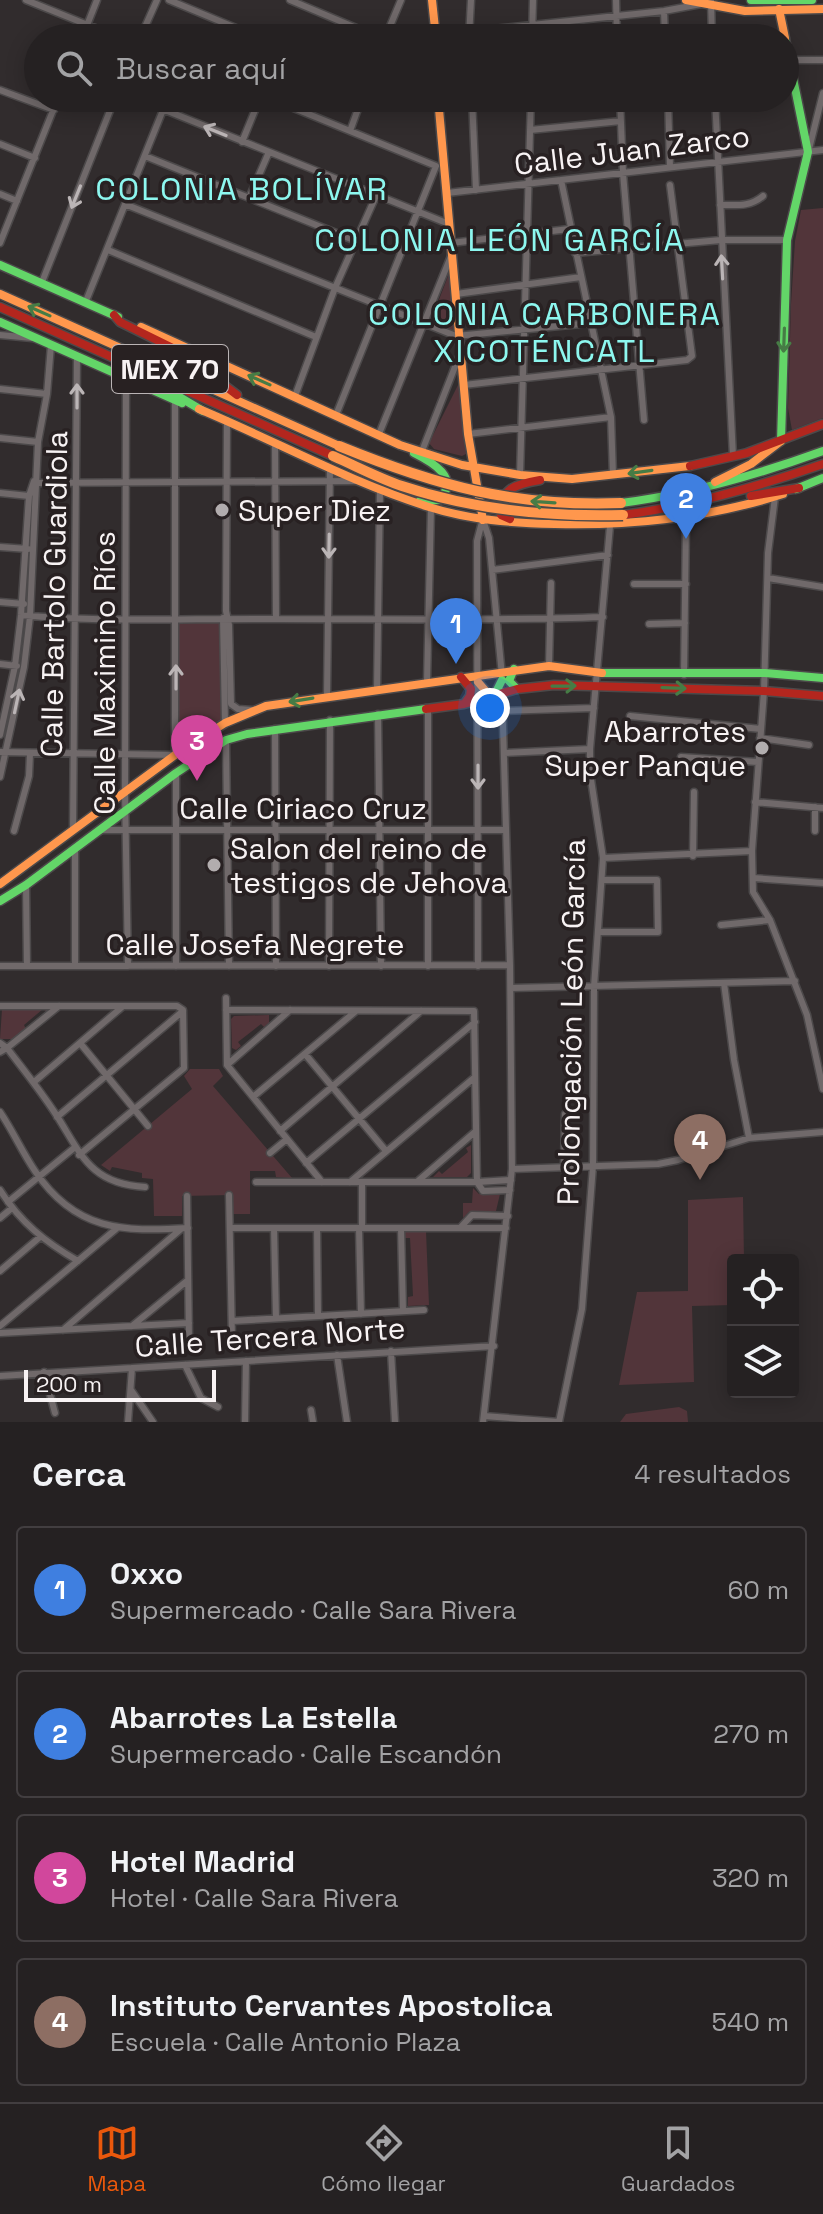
<!DOCTYPE html>
<html lang="es">
<meta charset="utf-8">
<style>
:root{--surface:#252122;--page:#312e2f;--text:#f1f3f6;--muted:#a3a3a5;--line:#423e40;--accent:#ea580c}
body{margin:0;font-family:"Space Grotesk",sans-serif;background:var(--page);color:var(--text)}
.controls{position:absolute;right:24px;bottom:24px;display:grid;overflow:hidden;border-radius:8px;box-shadow:0 4px 20px #0003}
.controls button{width:72px;height:72px;display:grid;place-items:center;padding:0;border:0;border-bottom:2px solid var(--line);background:var(--surface);color:var(--text);font:40px sans-serif}
.scale{position:absolute;left:24px;bottom:20px;width:192px;box-sizing:border-box;padding-left:8px;border:4px solid #f8f3f4;border-top:0;font-size:22px;line-height:28px;white-space:nowrap;color:#f8f3f4;-webkit-text-stroke:6px #282122;paint-order:stroke}
.you{position:absolute;left:490px;top:708px;width:28px;height:28px;margin:-20px;border:6px solid #fff;border-radius:50%;background:#1a73e8;box-shadow:0 0 0 12px #1a73e833}
.badge{display:grid;place-items:center;width:52px;height:52px;border-radius:50%;background:var(--accent);color:#fff;font-size:26px;font-weight:700}
.pin{position:absolute;translate:-50% -66px;filter:drop-shadow(0 2px 4px #0008)}
.pin::after{content:'';position:absolute;top:42px;width:28px;height:24px;background:inherit;clip-path:polygon(0 0,100% 0,50% 100%)}
.list{margin:0;padding:0;list-style:none}
h2{display:flex;justify-content:space-between;align-items:center;height:104px;margin:0;padding:0 32px;font-size:34px}
h2 small{font-size:26px;font-weight:400;color:var(--muted)}
.list li{display:grid;grid-template-columns:52px 1fr auto;gap:24px;align-items:center;box-sizing:border-box;height:128px;margin:0 16px 16px;padding:0 16px;border:2px solid var(--line);border-radius:8px}
.list b{display:block;font-size:30px;white-space:nowrap}
.list p{margin:0;font-size:26px;white-space:nowrap;color:var(--muted)}
.list em{font-size:26px;font-style:normal;color:var(--muted)}
.icon{flex:none;width:44px;height:44px;fill:none;stroke:currentColor;stroke-width:2;stroke-linecap:round;stroke-linejoin:round}
.map{position:relative;flex:none;width:823px;height:1422px;overflow:hidden}
.search{position:absolute;background:var(--surface);box-shadow:0 4px 20px #0003;left:24px;right:24px;top:24px;height:88px;display:flex;align-items:center;gap:20px;box-sizing:border-box;padding:0 28px;border-radius:44px;color:var(--muted);font-size:30px}
.sheet{height:680px;background:var(--surface)}
nav{display:flex;justify-content:space-around;align-items:center;box-sizing:border-box;height:112px;border-top:2px solid var(--line);background:var(--surface);font-size:22px;color:var(--muted)}
nav a{display:grid;justify-items:center;gap:4px}
nav .on{color:var(--accent)}
.map>svg:first-child{display:block}
</style>
<div class="map">
<svg width="823" height="1422" viewBox="0 0 823 1422">
<rect width="100%" height="100%" fill="#312c2d"/>
<path fill="#52353a" d="M823 208V418L792 430 788 408 791 304 795 241 801 210Z
M450 271 456 333 430 323Z
M459 383 466 454 462 456 434 449 429 443Z
M223 619 224 722 177 753V620Z
M46 1007 47 1012 43 1009 24 1025 26 1029 15 1039H0L2 1009Z
M269 1015V1023L264 1027 261 1024 238 1042 241 1046 236 1050 232 1048 231 1019 234 1016Z
M190 1069H219L223 1076 213 1086 292 1178 276 1177 275 1171H250V1214H232V1195L182 1196V1216H154L153 1179 142 1178V1173L112 1167 110 1171 101 1165 192 1089 184 1076Z
M471 1145V1173L467 1177H433L439 1171 442 1174 468 1152 466 1148Z
M473 1188 479 1194H500L496 1211 469 1212 463 1218V1203H472Z
M743 1197 744 1260H733V1305L692 1306 694 1382 619 1385 637 1292 688 1291V1200Z
M405 1231H426L429 1305 408 1306V1297L413 1296 410 1238H405Z
M679 1407 687 1411 688 1422H620L626 1414Z"/>
<g fill="none" stroke-linecap="round" stroke-linejoin="round">
<g stroke="#4c494a" stroke-width="9">
<path id="street" d="M26 0 120 38
M169 0 260 38
M290 0 380 38
M616 0 617 38
M711 0 712 38
M664 11 665 38
M436 35 664 11 701 4
M82 38 97 0
M140 38 157 0
M385 38 401 0
M469 38 471 0
M532 38 533 0
M789 60H823
M0 90 54 110
M135 98 449 224
M269 98 436 166
M472 98 476 190
M620 98 623 173 644 420
M668 98 670 167
M715 98 733 456
M530 130 621 121
M350 131 362 98
M242 142 260 98
M0 144 35 158
M809 149 823 93
M145 156 356 241
M561 180 611 417 613 475
M447 193 823 150
M0 194 17 201
M249 198 269 152
M127 205 456 336 591 323
M720 205C737 205 750 207 763 196
M0 243 58 98
M451 243 569 229
M108 250 316 337
M575 253 721 240H787
M42 282 115 98
M456 294 581 277
M86 301 163 110
M0 335 32 338
M126 380 125 793 128 966
M464 385 687 360 692 356 670 185
M0 389 47 394
M295 396 335 288 376 196
M336 415 436 166
M227 420 226 611 229 625 231 704 238 709 252 710
M379 434 451 256
M468 434 611 417
M0 438 38 442
M275 443 276 619
M422 451 460 354
M520 475 531 98
M35 483 355 481
M0 493 29 496
M775 497 768 553 764 691 752 851 753 892 770 920 807 1015 823 1089
M483 520 489 538 502 676
M0 547 28 549
M492 570 608 555
M768 578 823 587
M634 584H686
M0 602 24 604
M21 615C106 623 192 618 278 619 386 619 494 621 603 617
M223 618 225 723
M649 624 685 623
M0 664 17 666
M549 666 551 583
M684 675 686 521
M427 682 431 508
M377 689 380 490
M327 696 330 468
M428 709V966
M503 711 594 708
M378 714 381 966
M630 716 761 729
M275 729 276 966
M0 735 15 666 21 615 29 496 34 481
M760 738 809 745
M226 740 229 966
M0 752 175 755V400
M504 753 590 749
M681 757 758 762
M0 777 24 667 30 616 38 442 47 394 51 345
M755 802 823 808
M815 807V831
M73 830 77 358
M100 830H506
M14 831 29 776 30 754
M75 848V966
M693 856 694 792
M603 858 752 851
M753 878 823 883
M26 885 27 966
M721 925 770 920
M600 932H658L657 880H602
M0 966 510 965
M176 966V773
M329 966 330 720
M478 966 477 541 482 522
M724 983 734 1060 749 1138
M511 988 795 981
M226 998 227 1065 322 1182
M0 1006H177L183 1010 184 1068 79 1155
M59 1006 7 1048C23 1069 40 1090 55 1113 81 1153 89 1184 145 1187
M226 1010 474 1011 477 1182H256
M0 1043 7 1048 0 1052
M80 1043 148 1126
M305 1054 386 1151
M227 1065 290 1010
M34 1082 122 1007
M253 1097 356 1011
M0 1112C13 1131 22 1152 35 1171 75 1231 123 1232 188 1228
M57 1117 183 1011
M280 1131 421 1011
M270 1153 287 1139
M306 1163 475 1022
M564 1167 565 1114
M512 1169 658 1164 678 1160 749 1138 823 1132
M418 1181 476 1131
M350 1182 475 1077
M0 1190C20 1222 45 1242 78 1261
M510 1190 483 1191 477 1182 511 1180
M229 1195 232 1338
M187 1196 189 1338
M8 1202 74 1148
M0 1218 12 1208
M230 1228H460
M274 1228 276 1318
M317 1228 318 1316
M359 1228 361 1314
M362 1228V1182
M401 1228 403 1311
M506 1228H460L472 1215 508 1216
M0 1271 40 1237
M232 1321 424 1310
M0 1326 116 1229
M132 1326 188 1280
M63 1330 181 1229
M0 1333 189 1323
M391 1351 395 1422
M337 1355 347 1422
M185 1365 201 1398 218 1407
M44 1372 55 1413
M0 1376 494 1346
M131 1390 153 1422
M311 1410 313 1422
M484 1416 559 1422
M128 1422 132 1368
M245 1422 246 1361
M483 1422 512 1169 510 965 502 691
M559 1422 582 1309 593 1166 594 987 603 858 590 773V749L610 526"/>
</g>
<g stroke="#4c494a" stroke-width="11">
<path id="fast" d="M751 0H812
M0 265 118 317
M0 322 182 403
M156 383 203 411
M781 441 787 240 808 152 785 39
M414 453C432 462 461 478 439 500L420 501
M796 489 823 478
M621 503C691 494 757 475 823 451
M514 669 509 681 517 689
M602 673H765L823 678
M495 694 502 680
M0 901 26 885 176 773 226 740 247 734 426 709"/>
</g>
<g stroke="#4c494a" stroke-width="11">
<path id="slow" d="M432 0 436 38
M686 0 745 11 823 9
M779 9 785 38
M438 98 468 434 483 520
M0 294 339 446
M141 327 400 445 462 465 520 475 572 479 690 466
M199 409C276 441 349 482 429 507 470 520 512 523 555 524 634 526 708 518 783 494
M715 482 751 464 781 441
M478 682 503 711
M0 884 175 755 225 723 266 706 549 666 602 673"/>
</g>
<g stroke="#4c494a" stroke-width="11">
<path id="jam" d="M0 307 333 456
M114 315 120 322 179 351 237 395
M690 466 747 453 823 424
M751 496 799 488
M623 515C692 506 757 487 823 464
M510 519 501 515C499 488 517 484 540 480
M461 677 471 689 470 696 465 703
M426 709 464 704 517 689 554 685 764 691 823 696"/>
</g>
<use href="#street" stroke="#70696a" stroke-width="6"/>
<use href="#fast" stroke="#63d668" stroke-width="8"/>
<use href="#slow" stroke="#ff974d" stroke-width="8"/>
<use href="#jam" stroke="#b3261e" stroke-width="8"/>
<g stroke="#4c494a" stroke-width="13" stroke-linecap="butt">
<path id="slow-bridge" d="M339 446C437 486 514 507 621 503
M333 456C356 466 378 478 402 486 473 510 548 517 623 515"/>
</g>
<use href="#slow-bridge" stroke="#ff974d" stroke-width="10"/>
</g>
<defs><path id="oneway-shaft" d="M-6 0H5M1.5-3L5.5 0L1.5 3" fill="none" stroke-width="1.6" stroke-linecap="round" stroke-linejoin="round" transform="scale(2)"/></defs>
<g stroke="#bbb5b6">
<use href="#oneway-shaft" transform="translate(215 131) rotate(-158)"/>
<use href="#oneway-shaft" transform="translate(76 197) rotate(112)"/>
<use href="#oneway-shaft" transform="translate(722 267) rotate(-93)"/>
<use href="#oneway-shaft" transform="translate(77 396) rotate(-90)"/>
<use href="#oneway-shaft" transform="translate(329 546) rotate(91)"/>
<use href="#oneway-shaft" transform="translate(176 677) rotate(-90)"/>
<use href="#oneway-shaft" transform="translate(17 701) rotate(-78)"/>
<use href="#oneway-shaft" transform="translate(478 777) rotate(90)"/>
</g>
<g stroke="#467c45">
<use href="#oneway-shaft" transform="translate(39 311) rotate(-156)"/>
<use href="#oneway-shaft" transform="translate(784 340) rotate(92)"/>
<use href="#oneway-shaft" transform="translate(259 380) rotate(-156)"/>
<use href="#oneway-shaft" transform="translate(640 472) rotate(172)"/>
<use href="#oneway-shaft" transform="translate(543 502) rotate(-176)"/>
<use href="#oneway-shaft" transform="translate(564 686) rotate(-1)"/>
<use href="#oneway-shaft" transform="translate(674 688) rotate(2)"/>
<use href="#oneway-shaft" transform="translate(301 700) rotate(171)"/>
</g>
<g fill="#b2adae" stroke="#282122" stroke-width="3">
<circle cx="222" cy="510" r="8"/>
<circle cx="762" cy="748" r="8"/>
<circle cx="214" cy="865" r="8"/>
</g>
<g text-anchor="middle" dominant-baseline="central" stroke-width="7" stroke-linejoin="round" paint-order="stroke">
<rect fill="#282122" stroke="#bab4b5" stroke-width="2" x="112" y="345" width="116" height="48" rx="6"/>
<g font-size="28" font-weight="bold" fill="#f8f3f4">
<text x="170" y="369">MEX 70</text>
</g>
<g font-size="30" fill="#f8f3f4" stroke="#282122">
<text transform="translate(632 150) rotate(-7)">Calle Juan Zarco</text>
<text transform="translate(54 594) rotate(-89)">Calle Bartolo Guardiola</text>
<text transform="translate(104 673) rotate(-90)">Calle Maximino Ríos</text>
<text x="303" y="808">Calle Ciriaco Cruz</text>
<text x="255" y="944">Calle Josefa Negrete</text>
<text transform="translate(571 1022) rotate(-89)">Prolongación León García</text>
<text transform="translate(270 1337) rotate(-4)">Calle Tercera Norte</text>
</g>
<g font-size="30" fill="#f8f3f4" stroke="#282122" text-anchor="start">
<text x="238" y="510">Super Diez</text>
<text x="746" y="731" text-anchor="end">Abarrotes<tspan x="746" dy="34">Super Panque</tspan></text>
<text x="230" y="848">Salon del reino de<tspan x="230" dy="34">testigos de Jehova</tspan></text>
</g>
<g font-size="32" letter-spacing="2" fill="#8df7ef" stroke="#282122">
<text x="242" y="189">COLONIA BOLÍVAR</text>
<text x="500" y="240">COLONIA LEÓN GARCÍA</text>
<text x="545" y="314">COLONIA CARBONERA<tspan x="545" dy="37">XICOTÉNCATL</tspan></text>
</g>
</g>
</svg>
<div class="controls">
<button><svg class="icon" aria-label="locate" viewBox="0 0 24 24"><circle cx="12" cy="12" r="6"/><path d="M12 2v4M12 18v4M2 12h4M18 12h4"/></svg></button>
<button><svg class="icon" aria-label="layers" viewBox="0 0 24 24"><path d="M12 4l9 5-9 5-9-5zM3 14l9 5 9-5"/></svg></button>
</div>
<div class="scale">200 m</div>
<div class="you"></div>
<div class="pin badge" style="left:456px;top:664px;background:#3f7fe0">1</div>
<div class="pin badge" style="left:686px;top:539px;background:#3f7fe0">2</div>
<div class="pin badge" style="left:197px;top:781px;background:#d1479c">3</div>
<div class="pin badge" style="left:700px;top:1180px;background:#8d6e63">4</div>
<div class="search"><svg class="icon" aria-label="search" viewBox="0 0 24 24"><circle cx="10" cy="10" r="6"/><path d="M15 15l6 6"/></svg>Buscar aquí</div>
</div>
<section class="sheet">
<h2>Cerca<small>4 resultados</small></h2>
<ul class="list">
<li><span class="badge" style="background:#3f7fe0">1</span><div><b>Oxxo</b><p>Supermercado · Calle Sara Rivera</p></div><em>60 m</em></li>
<li><span class="badge" style="background:#3f7fe0">2</span><div><b>Abarrotes La Estella</b><p>Supermercado · Calle Escandón</p></div><em>270 m</em></li>
<li><span class="badge" style="background:#d1479c">3</span><div><b>Hotel Madrid</b><p>Hotel · Calle Sara Rivera</p></div><em>320 m</em></li>
<li><span class="badge" style="background:#8d6e63">4</span><div><b>Instituto Cervantes Apostolica</b><p>Escuela · Calle Antonio Plaza</p></div><em>540 m</em></li>
</ul>
</section>
<nav>
<a class="on"><svg class="icon" aria-label="map" viewBox="0 0 24 24"><path d="M3 6l6-2 6 2 6-2v14l-6 2-6-2-6 2zM9 4v14M15 6v14"/></svg>Mapa</a>
<a><svg class="icon" aria-label="directions" viewBox="0 0 24 24"><path d="M12 3l9 9-9 9-9-9zM9 14v-3h6M13 9l2 2-2 2"/></svg>Cómo llegar</a>
<a><svg class="icon" aria-label="saved" viewBox="0 0 24 24"><path d="M7 4h10v16l-5-4-5 4z"/></svg>Guardados</a>
</nav>
